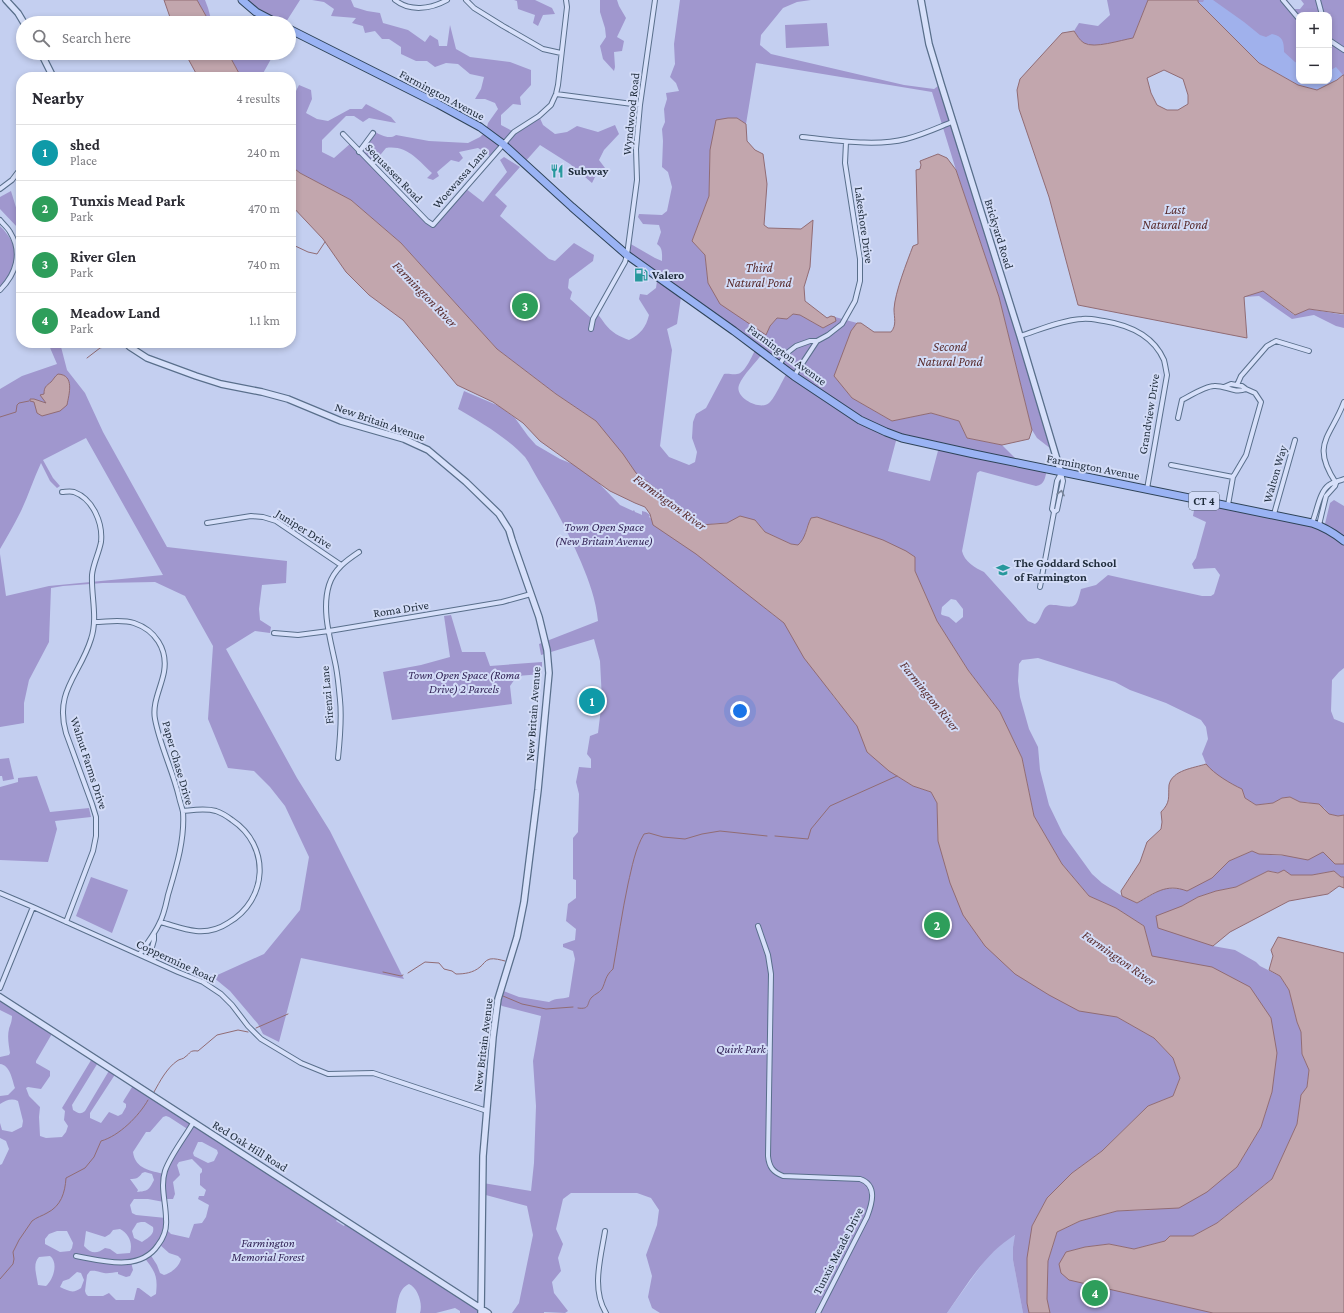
<!DOCTYPE html>
<meta charset="utf-8">
<style>
:root{--surface:#fff;--page:#f2f2f3;--text:#2b2b33;--muted:#7c7c81;--line:#e1e1e2;--accent:#0b8043}
body{margin:0;font-family:"Crimson Pro",serif;background:var(--page);color:var(--text)}
.controls{position:absolute;right:12px;top:12px;display:grid;overflow:hidden;border-radius:8px;box-shadow:0 2px 6px #0003}
.controls button{width:36px;height:36px;display:grid;place-items:center;padding:0;border:0;border-bottom:1px solid var(--line);background:var(--surface);color:var(--text);font:20px sans-serif}
.you{position:absolute;left:740px;top:711px;width:14px;height:14px;margin:-10px;border:3px solid #fff;border-radius:50%;background:#1a73e8;box-shadow:0 0 0 6px #1a73e833}
.badge{display:grid;place-items:center;width:26px;height:26px;border-radius:50%;background:var(--accent);color:#fff;font-size:13px;font-weight:700}
.pin{position:absolute;translate:-50% -50%;border:2px solid #fff;box-shadow:0 1px 4px #0006}
.list{margin:0;padding:0;list-style:none}
h2{display:flex;justify-content:space-between;align-items:center;height:52px;margin:0;padding:0 16px;font-size:17px}
h2 small{font-size:13px;font-weight:400;color:var(--muted)}
.list li{display:grid;grid-template-columns:26px 1fr auto;gap:12px;align-items:center;box-sizing:border-box;height:56px;padding:0 16px;border-top:1px solid var(--line)}
.list b{display:block;font-size:15px;white-space:nowrap}
.list p{margin:0;font-size:13px;white-space:nowrap;color:var(--muted)}
.list em{font-size:13px;font-style:normal;color:var(--muted)}
.icon{flex:none;width:22px;height:22px;fill:none;stroke:currentColor;stroke-width:2;stroke-linecap:round;stroke-linejoin:round}
.map{position:relative;flex:none;width:1344px;height:1313px;overflow:hidden}
.search{position:absolute;background:var(--surface);box-shadow:0 2px 6px #0003;left:16px;top:16px;width:280px;height:44px;display:flex;align-items:center;gap:10px;box-sizing:border-box;padding:0 14px;border-radius:22px;color:var(--muted);font-size:15px}
.panel{position:absolute;background:var(--surface);box-shadow:0 2px 6px #0003;left:16px;top:72px;width:280px;height:276px;border-radius:16px}
.map>svg:first-child{display:block}
</style>
<div class="map">
<svg width="1344" height="1313" viewBox="0 0 1344 1313">
<rect width="100%" height="100%" fill="#c4cff0"/>
<path fill="#b1b7e6" d="M1016 1235 1013 1247V1260L1023 1313H947L988 1256 1006 1240Z"/>
<path fill="#a097ce" fill-rule="evenodd" d="M197 0H205L208 8 211 19 224 23H210Z
M248 0H300L286 22 277 23 256 12Z
M312 0H351L354 7 367 11 380 13 383 23 408 30 425 42 430 35 438 40 439 46H447L450 25 456 49 470 57 510 62 531 70V85L520 97 521 105 513 104 501 115V125L514 132 539 116 543 125 555 134 567 132 577 126 598 132 615 125 619 134 604 150 599 160 605 168 597 173 592 183 570 164 540 145 524 163 503 144 492 157 478 148 459 152 463 158 459 162 451 160 437 172 439 176 433 180 427 178 432 173C418 160 407 145 386 148L372 165 433 225 465 188 483 202 507 172 500 160 504 157 520 167 495 195 507 206 500 216 549 259 555 261 574 243 594 255 593 261 569 279 568 288 572 292 570 299 591 318 595 312C600 316 602 320 605 324 611 332 620 337 629 340 641 334 646 327 649 315L639 299 640 294 647 295 656 288 657 281 660 284 670 285 627 255 629 243 655 258 662 261C662 254 663 248 657 244L661 232 659 225 643 224 638 217 639 214 662 215 667 211 672 187 668 172 662 167 663 141 662 129 665 122 664 109 667 99 666 93 679 91 676 83 670 77 675 64 674 44 680 0H811L797 2 783 8 761 35 760 45 771 54 904 85 934 89 941 84 1055 452 1037 438 1032 430 999 297 956 170 932 92 756 63 746 124 737 118 710 150 709 196 692 241 705 255 708 283 766 334 770 326 777 318 787 319 793 314 800 315 823 328 835 321V317L857 323 851 331 835 376 852 398 892 421 931 413 959 421 967 438 1002 445 1022 465 1047 470C1045 477 1045 485 1036 486L980 471 977 473 962 551C964 561 975 568 984 572L1028 621 1035 624C1042 620 1041 610 1047 606 1049 604 1053 605 1056 605 1076 608 1076 609 1081 589L1096 585 1108 575 1202 596H1211L1214 594 1220 575 1215 568 1194 569 1192 564 1196 558 1206 522 1193 516 1196 499 1324 528 1330 503 1334 500 1344 506V668L1339 672 1332 680 1331 711 1334 719 1344 723V815L1338 816 1329 814 1324 808 1307 802H1300L1290 797 1282 798 1273 803 1256 805 1245 798 1242 789C1232 785 1213 774 1207 766 1205 762 1204 758 1202 754L1208 739 1206 727 1201 720 1166 703 1130 690 1115 682 1102 678 1038 658 1022 660 1019 664 1018 681 1020 697 1029 729 1038 747 1040 770 1049 805 1063 834 1092 874 1102 883 1122 896 1137 903 1164 888 1182 889 1212 878 1229 861 1252 851C1273 859 1300 854 1323 852L1335 864H1344V877H1341L1334 871 1312 875H1291L1268 871 1236 887 1216 891 1198 897 1182 906 1213 946 1235 950 1256 962 1260 966 1280 976 1289 990 1297 1022 1301 1032 1302 1054 1309 1070 1307 1087 1301 1096 1297 1124 1272 1179 1217 1223 1193 1236H1170L1165 1241 1134 1249 1109 1244 1085 1247 1066 1252 1226 1313H1048L1046 1307 1048 1261 1057 1232 1080 1221 1117 1211 1150 1210 1237 1167 1261 1127 1272 1092 1152 956 1144 926 1116 908 1089 896 1062 864 1034 816 1022 758 1000 712 968 670 937 621 915 571 837 525 817 517 807 527 804 539 798 545 791 544 765 532 755 520 701 525 657 489 639 484 596 421 556 394 497 349 401 243 351 200 300 173 291 166V93L296 91 299 85 311 90 312 99 306 113 317 119 328 121 350 109H362L366 104 391 117 396 123 369 118 363 122 354 116H346L322 140V152L334 158 351 143 359 151 375 132C381 135 389 140 396 135L429 141 468 143 480 137 486 131 488 123 498 109 495 103 485 99H475L481 89 484 77 470 74 458 64 446 63 435 67 427 61H416L401 54V47L389 39H382L375 31 365 33 363 26 352 23 356 18 331 16 334 9 324 2ZM671 285 756 348C753 354 745 374 737 374 732 375 729 373 724 374L706 408 696 414 693 422 692 438 697 452 695 462 689 465 669 457 660 446 672 350 667 329 677 324 681 297 670 290ZM763 353 788 371C783 379 775 398 769 403 761 411 734 398 739 385 743 375 756 362 763 353ZM897 437 939 447 930 481 888 471ZM951 599 956 600 963 609V617L956 623 949 617 942 615 941 614 942 607Z
M514 0H535L552 8 555 14 543 15 538 26 533 23 535 15 518 9 517 1Z
M600 0H617L619 6 626 18 617 37 624 41 622 51 614 52 615 67 614 71 603 59 600 46 606 37 605 28 600 12Z
M1107 0H1148L1133 38C1121 40 1094 49 1084 43 1079 40 1077 35 1074 31L1079 23 1098 26 1110 15Z
M1198 0H1287L1294 9H1300L1304 4 1301 0H1344V75H1343L1337 80 1298 85 1198 2ZM1299 15H1329V81H1299Z
M827 23 829 46 786 48 785 25Z
M228 53H239V54L259 53 271 59 261 77H241Z
M11 191 21 224V240L17 227 0 209V197Z
M0 226C21 247 20 265 0 286Z
M1263 291 1294 315 1309 309 1344 315V328L1336 326 1314 315 1292 319 1259 296 1244 297Z
M48 343H60L67 370 85 393 103 432 167 547 287 561 286 583 262 585 259 609 260 620 271 627 270 633 255 631 226 649 297 778 330 831 404 979 301 958 279 1042 263 1034 258 1024 230 991 213 977 264 954 300 910 309 857 285 806 270 787 254 771 228 768 208 719 213 646 185 596 155 582 103 583 63 586 51 588 49 642 29 680 24 703V723L0 727V554L6 596 49 586 163 575 86 438 43 460 53 478 60 486 57 488 50 481 41 463C33 480 28 497 20 513 14 525 7 537 0 549V389L22 376 57 364Z
M464 391 499 406 515 418 528 436 536 445 560 459 585 469 620 505 633 511 634 510 635 512 640 514 642 515V511L646 512 650 515 649 517 691 547 776 617 785 619 831 693 838 702 845 708 897 776 913 786 931 792 937 803 938 841 1103 1014 1117 1017 1154 1038 1173 1058 1180 1078 1173 1096 1148 1106 1102 1151 1072 1173 1047 1198 1032 1226 1027 1303 1029 1313H1023L1013 1260V1247L1015 1235C985 1253 967 1285 947 1313H660L652 1308 648 1297 652 1276 646 1255 657 1225 659 1210 651 1198 637 1193H571L563 1199 556 1229 563 1244 558 1258 561 1271 552 1282 554 1293 568 1311 565 1313 544 1312V1313H512L519 1303 533 1235 527 1206 482 1194 483 1183 531 1191 534 1163 536 1106 533 1061 541 1016 502 1006 498 1001 501 990 519 997 549 1002C557 997 561 1000 569 997L575 959 573 951 563 947V944L575 940 576 929 566 921 568 904 576 898V880L573 879V838L578 832 579 794 576 782 579 767 591 768V759L587 754 590 736 598 733 602 700 600 661 594 639 541 655 539 644 598 621C596 600 589 581 581 562 569 534 555 507 539 481 534 473 530 464 525 457 509 439 479 421 458 409Z
M451 615 462 652H485L490 666 542 662V674L517 676 510 686 512 704 392 720 383 672 421 665 450 657 444 616Z
M9 758 14 779 3 781 2 776H0V759Z
M37 776 50 812 89 808 91 817 55 821 57 829 48 862 0 860V787L18 782V778Z
M91 877 128 890 112 933 76 916Z
M0 997 53 1032 36 1061V1063L50 1071V1076L41 1089 28 1087 26 1088 29 1096 40 1107 39 1117 40 1136 46 1138 62 1137 66 1132 68 1126 64 1120 65 1111 62 1108 93 1057 99 1061 72 1105 73 1110C78 1113 80 1115 85 1111L110 1069 116 1073 90 1113V1118L101 1123 109 1112 118 1116 122 1114 126 1107V1104L123 1102 124 1100 134 1084 339 1217 336 1221 344 1226 347 1222 481 1309V1313H460V1311L455 1308 436 1313H420C423 1304 418 1288 409 1284 398 1289 398 1302 396 1313H0V1165L2 1164 9 1149 6 1141 0 1138V1123L2 1130 12 1132 22 1127 23 1121 18 1101C12 1098 6 1100 0 1104V1096L8 1095 15 1088C12 1079 10 1065 0 1064V1057L9 1055 10 1053C9 1046 7 1037 9 1029 10 1025 12 1022 12 1016L0 1010ZM166 1116 169 1117 189 1130 165 1170V1174C151 1171 135 1169 133 1152L146 1132H150L163 1117ZM198 1142H202L217 1150 218 1153 214 1161 208 1163 194 1156 193 1153ZM192 1159 202 1169V1172L200 1174V1185L206 1190 204 1196H199L198 1199 209 1205 206 1217 202 1223 194 1224 189 1238 171 1234 166 1229V1218L136 1215 132 1213 130 1205 134 1199H148L164 1202V1199H173L175 1194 173 1182 180 1175 177 1165 179 1162ZM145 1172 152 1174 154 1180C149 1190 148 1191 137 1192L138 1190 130 1179C136 1179 139 1178 142 1173ZM141 1222H145L153 1227C155 1235 147 1238 142 1242L134 1238 132 1231 137 1223ZM120 1229C129 1234 133 1243 130 1253L117 1254 110 1249 105 1248C97 1254 91 1254 84 1246L86 1231 105 1237 110 1234 113 1230ZM57 1231H67L73 1243 72 1248 70 1251 60 1252 45 1244V1239L49 1234ZM159 1244 169 1253 178 1256 181 1259C179 1267 171 1273 164 1275L160 1273 157 1265 150 1254ZM50 1256C59 1263 53 1280 46 1286L38 1285C37 1276 32 1264 39 1257ZM144 1257C155 1272 158 1275 156 1294L151 1297 139 1288H137L134 1300H116L109 1293 103 1296H88L86 1294 85 1291 87 1275 90 1271C96 1270 98 1272 104 1273 109 1274 113 1272 118 1272V1274L126 1277 130 1276 133 1270 131 1262ZM77 1272 81 1273 84 1280 81 1288C73 1294 69 1291 60 1287L63 1281 69 1279Z"/>
<path fill="#a0b1ec" d="M1204 0H1213L1244 22 1260 35 1266 37 1272 34C1283 36 1284 42 1284 52L1295 62 1299 64V81H1329V71L1336 67 1343 75 1337 80 1317 90 1298 85 1259 63 1198 2H1203Z"/>
<path fill="#c2a6ad" stroke="#916c74" fill-rule="evenodd" d="M164 0H197L210 23H172Z
M1148 0H1198V2L1259 63 1298 85 1317 90 1337 80 1343 75H1344V314L1309 309 1295 315 1263 291 1244 297 1247 338 1078 305 1049 197 1019 109 1017 90 1020 79 1062 33 1074 31C1077 35 1079 40 1084 43 1094 49 1121 40 1133 38ZM1164 70 1183 79 1188 95V104L1178 110H1167L1157 105 1151 93 1147 78Z
M185 53H228L241 77H198Z
M728 118H737L746 124 747 141 755 150 763 154 767 184 764 225 768 228 801 229 813 220 810 267 804 287 805 301 827 318 831 316 835 317 836 321 823 328 800 315 793 314 787 319 777 318 770 326 766 335 720 304 708 283 705 255 692 241 709 196 710 150 716 120Z
M938 154 947 158 956 170 999 297 1032 430 1029 439 1002 445 967 438 959 421 931 413 892 421 852 398 834 376 851 331 857 323H861L874 332H891C897 325 894 318 894 309 895 292 907 262 913 246L918 244 916 170 920 169 921 165 920 161Z
M291 166 300 173 351 200 401 243 497 349 556 394 596 421 623 454 636 473 701 525 727 523 740 516 755 520 765 532 791 544 798 545C806 538 806 528 811 518L817 517 883 540 906 551 915 557V571L937 621 968 670 1000 712 1022 758 1034 816 1062 864 1089 896 1116 908 1144 926 1152 956 1212 967 1250 987 1271 1018 1277 1053 1272 1092 1261 1127 1237 1167 1207 1192 1179 1208 1117 1211 1080 1221 1057 1232 1048 1261 1047 1299 1050 1313H1029L1027 1303V1258L1032 1226 1047 1198 1072 1173 1102 1151 1148 1106 1173 1096 1180 1078 1173 1058 1154 1038 1117 1017 1079 1011 1049 995 1015 974 985 946 963 915 950 883 938 841 937 803 931 792 913 786 889 771 867 752 857 726 804 658 784 623 696 554 653 525 650 514 645 507 635 503 610 491 540 441 523 423 493 402 457 385 403 320 369 295 346 272 323 239 291 205Z
M58 374C75 375 69 394 67 405L60 411 42 416 37 413 34 402 30 401V399H34L46 403 40 395 44 394C44 387 46 386 51 382 53 380 55 376 58 374Z
M1206 764C1214 774 1231 784 1242 789L1245 798 1256 805 1273 803 1282 798 1290 797 1300 802 1319 804 1329 814 1338 816 1344 815V864H1335L1323 852 1308 860 1282 855 1259 854 1252 851 1229 861 1212 878 1187 891C1166 883 1155 893 1137 903L1122 896 1121 891 1140 862 1147 842 1161 829 1162 822 1161 812C1171 802 1168 797 1169 785 1172 770 1194 768 1206 764Z
M1284 870 1291 875H1312L1334 871 1341 877H1344V888L1339 886 1328 894 1289 901 1230 932 1213 946 1158 928 1156 916 1182 906 1198 897 1216 891 1236 887 1268 871 1278 873Z
M1278 937 1344 953V1313H1213L1069 1280 1061 1273 1059 1264 1066 1252 1085 1247 1109 1244 1134 1249 1165 1241 1170 1236H1193L1217 1223 1272 1179 1297 1124 1301 1095 1307 1087 1309 1070 1302 1054 1301 1032 1297 1022 1289 990 1280 976 1269 970 1273 956 1271 950Z"/>
<g fill="none" stroke-linecap="round" stroke-linejoin="round">
<path stroke="#916c74" stroke-width="1" d="M291 244 308 252 317 254 325 242
M87 358 100 348 119 343
M0 417 16 412 17 405 19 403 29 401
M775 836 808 839 811 829 830 806 897 776
M383 972 401 976 403 975
M408 973 425 962 439 963 444 969 452 971 456 974C464 974 473 973 480 967 483 965 485 960 490 959 494 958 501 960 505 961
M503 996 522 1004 546 1009 573 1007
M578 1008C591 1010 586 1003 592 997 595 994 599 993 602 989 606 981 605 976 613 969 618 941 622 912 628 884 632 867 635 849 644 834L649 833 663 837 685 839 702 834 720 831 767 836
M256 1028 288 1014
M154 1092C160 1081 167 1068 177 1061 179 1059 184 1059 185 1057 191 1053 189 1050 198 1051L217 1035 238 1030 248 1032
M0 1279 13 1264 14 1259 13 1252 19 1240 32 1221C37 1217 42 1216 47 1213 61 1206 65 1193 66 1178L85 1168 94 1157 101 1141C119 1136 139 1116 148 1100"/>
<g stroke="#596f8b" stroke-width="6">
<path id="minor" d="M395 0C410 12 431 9 447 0
M466 0 474 8 503 26 543 49 561 53
M1283 0 1299 19
M1318 0 1322 15
M1329 40 1344 50
M556 94 640 105
M343 134 427 221 433 225 514 132 539 116 551 105 556 94 558 85 567 7 566 0
M802 137C834 140 875 147 906 139 922 135 937 128 952 122
M359 152 373 133
M0 189 12 180 21 168
M0 220C3 224 8 228 10 232 23 253 16 274 0 290
M591 329 593 319 625 262 627 255 637 180 636 149 640 105 655 0
M1020 336C1039 330 1062 320 1082 319 1089 318 1097 320 1104 321 1129 325 1153 335 1164 360 1165 364 1166 370 1167 375L1147 489
M779 365 787 353 796 346 810 341H817L828 335 842 324 855 301 860 281V259L845 163 846 142
M794 376 817 341
M1237 385 1241 376 1267 346 1276 341 1309 351
M1224 387 1231 384 1242 386 1246 389 1255 393 1261 402 1246 455 1233 477 1228 505
M1178 418 1182 400C1190 396 1205 386 1214 386 1225 385 1234 394 1246 389
M1171 465 1233 477
M1336 483C1310 444 1331 437 1344 402
M62 492C65 492 70 491 74 492 93 499 103 523 101 542 99 553 93 564 92 575 91 596 98 618 91 639 80 675 54 691 66 733L92 804 96 817V836L93 851 66 922
M1054 512 1057 510 1063 481 1061 473
M1274 514 1295 440
M207 523 251 516 263 517 276 521 341 565
M1312 523C1317 512 1319 492 1329 485 1333 482 1339 481 1344 479
M1319 525 1326 496 1335 486 1336 483
M1040 587 1054 512 1052 509 1057 481 1061 473
M94 622C107 622 122 619 134 623 155 630 168 649 164 672 161 688 152 703 155 719 160 746 173 771 179 797 180 802 182 807 183 812 185 840 176 868 168 895 166 904 164 915 159 924 154 935 146 944 140 954
M274 633 298 635 329 631 502 602 531 594
M338 758C340 739 342 719 340 700 339 689 338 678 336 667 331 641 321 611 329 585 334 569 347 560 359 552
M0 893 33 907 178 972 203 982 221 994 232 1005 248 1026 261 1039 301 1063 328 1074 373 1073 487 1111
M160 922C172 925 184 930 196 931 207 932 219 929 228 923 268 900 271 846 232 820 228 817 222 813 216 811 205 808 194 810 183 811
M758 926 768 955 771 974 768 1156C769 1167 773 1172 783 1176L860 1179C878 1185 872 1204 867 1217L818 1313
M149 958 154 940V935
M0 988 33 907
M605 1231C601 1257 591 1289 606 1313
M76 1256C103 1261 140 1272 158 1245 164 1237 167 1229 166 1219 166 1202 160 1187 165 1171 170 1156 185 1137 193 1123"/>
</g>
<g stroke="#596f8b" stroke-width="8">
<path id="tertiary" d="M6 0 18 13 24 23
M921 0 929 44 941 84 1020 336 1061 473
M41 53 53 77
M126 343 130 347 147 358 196 376 221 384 262 392 288 399 341 421 404 439 428 450 466 482 499 514 509 530 512 540 539 617 547 650 549 673 538 790 524 902 517 937 498 999 493 1037 483 1156 481 1313
M0 997 488 1313"/>
</g>
<g stroke="#2e4358" stroke-width="9">
<path id="primary" d="M242 0 256 12 277 23
M289 29 438 104 480 127 503 144 572 207 627 255 734 331 794 376 860 420 886 432 902 438 974 454 1312 523C1324 527 1334 533 1344 541"/>
</g>
<use href="#minor" stroke="#d7e0fa" stroke-width="4"/>
<use href="#tertiary" stroke="#d7e0fa" stroke-width="5.5"/>
<use href="#primary" stroke="#9ab3f4" stroke-width="7"/>
</g>
<defs><path id="oneway-chevron" d="M-2-3.5L2.5 0L-2 3.5" fill="none" stroke-width="1.6" stroke-linecap="round" stroke-linejoin="round"/></defs>
<use stroke="#7a869a" href="#oneway-chevron" transform="translate(1061 493) rotate(-78)"/>
<defs>
<g id="restaurant-bare" transform="scale(1.08)"><path d="M-5-6h1v4h1v-4h1v4h1v-4h1v5L-1.5 .5V6h-2V.5L-5-1ZM5-6V6H3V1.5H1.5Q1.5-4 5-6Z" fill="#27989c" stroke="#d3dcf7" stroke-width="2.5" paint-order="stroke"/></g>
<g id="fuel-bare" transform="scale(1.08)"><path d="M-5.5-6h7V0h2V4h1.3V-2.5L3-4.5l.8-.8L6-3V5H2.5V1h-1V6h-7ZM-4.2-4.7v3.2H.2V-4.7Z" fill="#27989c" stroke="#d3dcf7" stroke-width="2.5" paint-order="stroke"/></g>
<g id="school-bare" transform="scale(1.08)"><path d="M0-5L7-2L0 1L-7-2ZM-4 1L0 2.5L4 1V4Q0 6-4 4Z" fill="#27989c" stroke="#d3dcf7" stroke-width="2.5" paint-order="stroke"/></g>
</defs>
<g fill-rule="evenodd">
<use href="#restaurant-bare" x="557" y="171"/>
<use href="#fuel-bare" x="641" y="275"/>
<use href="#school-bare" x="1003" y="570"/>
</g>
<g text-anchor="middle" dominant-baseline="central" stroke-width="4" stroke-linejoin="round" paint-order="stroke">
<rect fill="#d3dcf7" stroke="#546073" stroke-width="1" x="1189" y="492" width="30" height="18" rx="3"/>
<g font-size="11" font-weight="bold" fill="#1e2b3a">
<text x="1204" y="501">CT 4</text>
</g>
<g font-size="12" fill="#1e2b3a" stroke="#d3dcf7">
<text transform="translate(442 95) rotate(28)">Farmington Avenue</text>
<text transform="translate(631 114) rotate(-84)">Wyndwood Road</text>
<text transform="translate(394 173) rotate(46)">Sequassen Road</text>
<text transform="translate(460 178) rotate(-49)">Woewassa Lane</text>
<text transform="translate(864 225) rotate(82)">Lakeshore Drive</text>
<text transform="translate(999 234) rotate(73)">Brickyard Road</text>
<text transform="translate(787 355) rotate(36)">Farmington Avenue</text>
<text transform="translate(1149 414) rotate(-81)">Grandview Drive</text>
<text transform="translate(380 422) rotate(19)">New Britain Avenue</text>
<text transform="translate(1093 467) rotate(11)">Farmington Avenue</text>
<text transform="translate(1275 474) rotate(-74)">Walton Way</text>
<text transform="translate(304 529) rotate(32)">Juniper Drive</text>
<text transform="translate(401 609) rotate(-9)">Roma Drive</text>
<text transform="translate(327 695) rotate(-95)">Firenzi Lane</text>
<text transform="translate(533 714) rotate(-86)">New Britain Avenue</text>
<text transform="translate(89 763) rotate(72)">Walnut Farms Drive</text>
<text transform="translate(178 763) rotate(74)">Paper Chase Drive</text>
<text transform="translate(176 961) rotate(25)">Coppermine Road</text>
<text transform="translate(483 1045) rotate(-83)">New Britain Avenue</text>
<text transform="translate(250 1146) rotate(32)">Red Oak Hill Road</text>
<text transform="translate(838 1251) rotate(-63)">Tunxis Meade Drive</text>
</g>
<g font-size="12" font-weight="bold" fill="#1e2b3a" stroke="#d3dcf7" text-anchor="start">
<text x="568" y="171">Subway</text>
<text x="652" y="275">Valero</text>
<text x="1014" y="563">The Goddard School<tspan x="1014" dy="14">of Farmington</tspan></text>
</g>
<g font-size="12" font-style="italic" fill="#332457" stroke="#d3dcf7">
<text x="604" y="527">Town Open Space<tspan x="604" dy="14">(New Britain Avenue)</tspan></text>
<text x="464" y="675">Town Open Space (Roma<tspan x="464" dy="14">Drive) 2 Parcels</tspan></text>
<text x="741" y="1049">Quirk Park</text>
<text x="268" y="1243">Farmington<tspan x="268" dy="14">Memorial Forest</tspan></text>
</g>
<g font-size="13" font-style="italic" fill="#5a2d2e" stroke="#d3dcf7">
<text x="1175" y="209">Last<tspan x="1175" dy="15">Natural Pond</tspan></text>
<text x="759" y="267">Third<tspan x="759" dy="15">Natural Pond</tspan></text>
<text transform="translate(425 294) rotate(46)">Farmington River</text>
<text x="950" y="346">Second<tspan x="950" dy="15">Natural Pond</tspan></text>
<text transform="translate(670 502) rotate(36)">Farmington River</text>
<text transform="translate(930 696) rotate(51)">Farmington River</text>
<text transform="translate(1119 958) rotate(35)">Farmington River</text>
</g>
</g>
</svg>
<div class="controls">
<button>+</button>
<button>−</button>
</div>
<div class="you"></div>
<div class="pin badge" style="left:592px;top:701px;background:#0f9aa8">1</div>
<div class="pin badge" style="left:937px;top:925px;background:#2e9e5b">2</div>
<div class="pin badge" style="left:525px;top:306px;background:#2e9e5b">3</div>
<div class="pin badge" style="left:1095px;top:1293px;background:#2e9e5b">4</div>
<div class="search"><svg class="icon" aria-label="search" viewBox="0 0 24 24"><circle cx="10" cy="10" r="6"/><path d="M15 15l6 6"/></svg>Search here</div>
<section class="panel">
<h2>Nearby<small>4 results</small></h2>
<ul class="list">
<li><span class="badge" style="background:#0f9aa8">1</span><div><b>shed</b><p>Place</p></div><em>240 m</em></li>
<li><span class="badge" style="background:#2e9e5b">2</span><div><b>Tunxis Mead Park</b><p>Park</p></div><em>470 m</em></li>
<li><span class="badge" style="background:#2e9e5b">3</span><div><b>River Glen</b><p>Park</p></div><em>740 m</em></li>
<li><span class="badge" style="background:#2e9e5b">4</span><div><b>Meadow Land</b><p>Park</p></div><em>1.1 km</em></li>
</ul>
</section>
</div>
